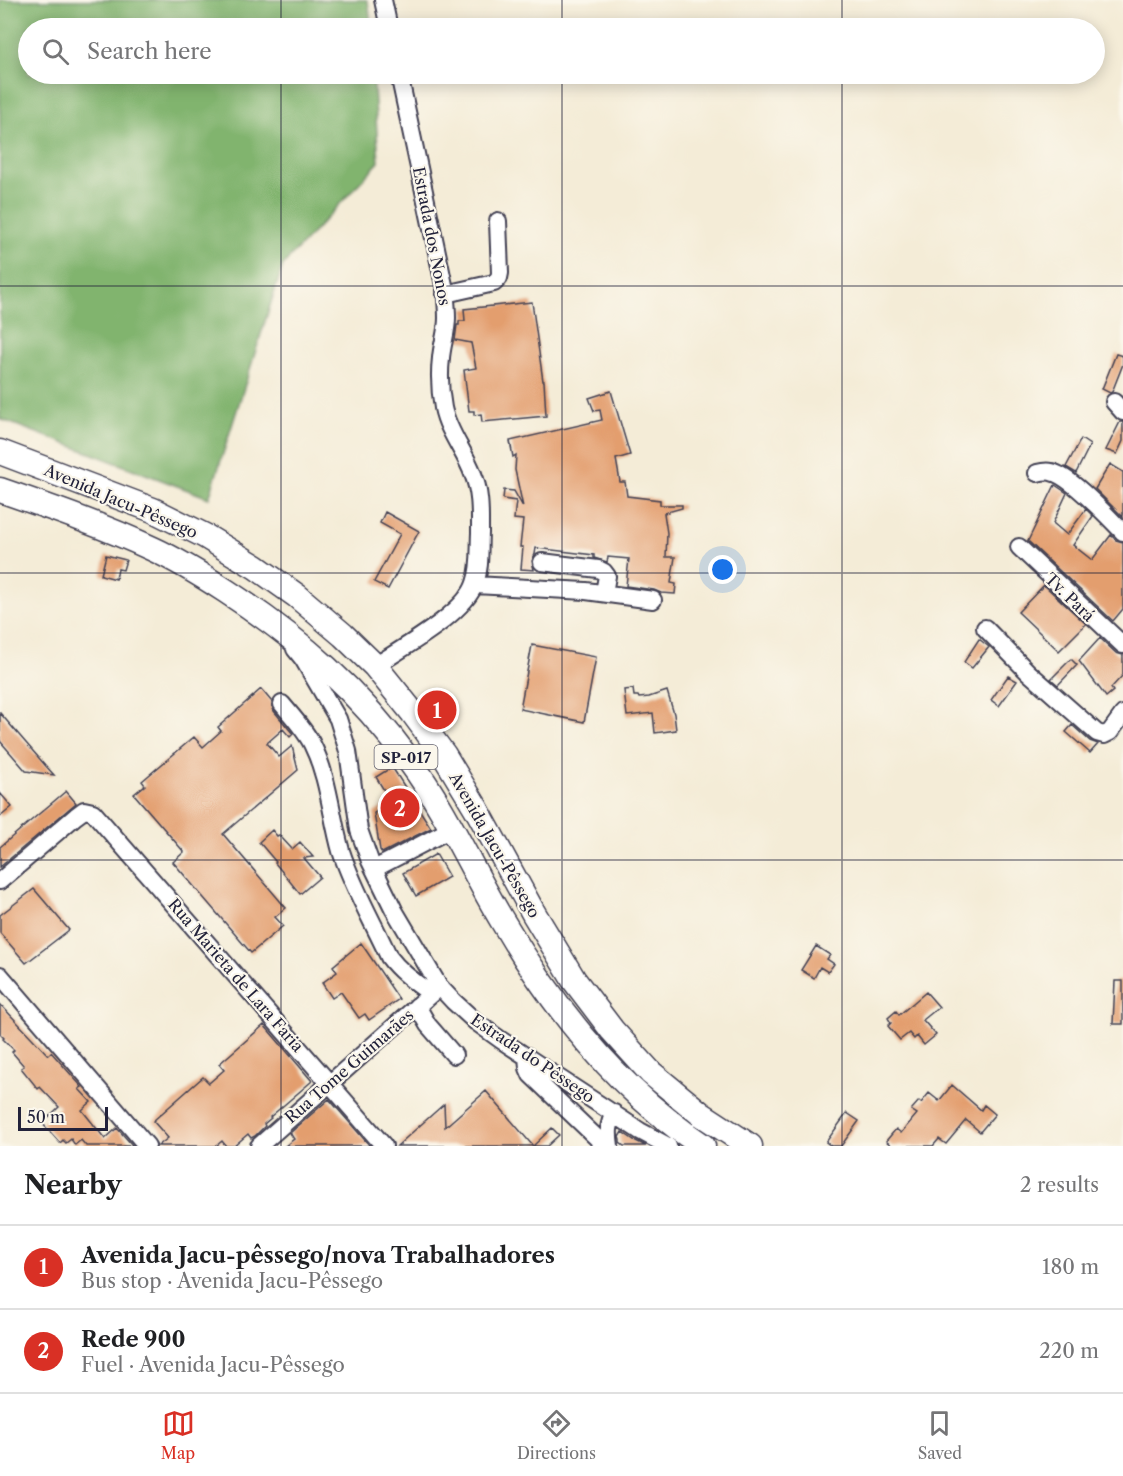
<!DOCTYPE html>
<meta charset="utf-8">
<style>
:root{--surface:#fff;--page:#f6f6f6;--text:#202124;--muted:#757577;--line:#e0e0e0;--accent:#d93025}
body{margin:0;font-family:"Libre Caslon Text",serif;background:var(--page);color:var(--text)}
.scale{position:absolute;left:18px;bottom:15px;width:90px;box-sizing:border-box;padding-left:6px;border:3px solid #22223b;border-top:0;font-size:16px;line-height:21px;white-space:nowrap;color:#22223b;-webkit-text-stroke:4px #fbf7ec;paint-order:stroke}
.you{position:absolute;left:723px;top:570px;width:21px;height:21px;margin:-15px;border:4px solid #fff;border-radius:50%;background:#1a73e8;box-shadow:0 0 0 9px #1a73e833}
.badge{display:grid;place-items:center;width:39px;height:39px;border-radius:50%;background:var(--accent);color:#fff;font-size:20px;font-weight:700}
.pin{position:absolute;translate:-50% -50%;border:3px solid #fff;box-shadow:0 2px 6px #0006}
.list{margin:0;padding:0;list-style:none}
h2{display:flex;justify-content:space-between;align-items:center;height:78px;margin:0;padding:0 24px;font-size:26px}
h2 small{font-size:20px;font-weight:400;color:var(--muted)}
.list li{display:grid;grid-template-columns:39px 1fr auto;gap:18px;align-items:center;box-sizing:border-box;height:84px;padding:0 24px;border-top:2px solid var(--line)}
.list b{display:block;font-size:22px;white-space:nowrap}
.list p{margin:0;font-size:20px;white-space:nowrap;color:var(--muted)}
.list em{font-size:20px;font-style:normal;color:var(--muted)}
.icon{flex:none;width:33px;height:33px;fill:none;stroke:currentColor;stroke-width:2;stroke-linecap:round;stroke-linejoin:round}
.map{position:relative;flex:none;width:1123px;height:1146px;overflow:hidden}
.search{position:absolute;background:var(--surface);box-shadow:0 3px 15px #0003;left:18px;right:18px;top:18px;height:66px;display:flex;align-items:center;gap:15px;box-sizing:border-box;padding:0 21px;border-radius:33px;color:var(--muted);font-size:22px}
.sheet{height:246px;background:var(--surface)}
nav{display:flex;justify-content:space-around;align-items:center;box-sizing:border-box;height:84px;border-top:2px solid var(--line);background:var(--surface);font-size:16px;color:var(--muted)}
nav a{display:grid;justify-items:center;gap:3px}
nav .on{color:var(--accent)}
.map>svg:first-child{display:block}
</style>
<div class="map">
<svg width="1123" height="1146" viewBox="0 0 1123 1146">
<rect width="100%" height="100%" fill="#fbf7ec"/>
<filter id="ink" filterUnits="userSpaceOnUse"><feTurbulence type="fractalNoise" baseFrequency=".0167" numOctaves="2"/><feDisplacementMap in="SourceGraphic" scale="12" xChannelSelector="R" yChannelSelector="G"/><feConvolveMatrix kernelMatrix="1 2 1 2 8 2 1 2 1" color-interpolation-filters="sRGB"/></filter>
<filter id="wash" filterUnits="userSpaceOnUse"><feTurbulence type="fractalNoise" baseFrequency=".008" numOctaves="4" result="noise"/><feDisplacementMap in="SourceGraphic" scale="24" xChannelSelector="R" yChannelSelector="G"/><feGaussianBlur stdDeviation="1.35" result="paint"/><feColorMatrix in="noise" values="0 0 0 0 0 0 0 0 0 0 0 0 0 0 0 0 0 1.4 0 .05"/><feComposite in="paint" operator="in"/></filter>
<g filter="url(#wash)">
<rect width="100%" height="100%" fill="#f4ecd7"/>
<path fill="#81b46e" stroke="#526b54" stroke-width="1.5" d="M0 0H367L369 6 371 28H28V74H373L379 162 283 265 209 498 0 419Z"/>
<g id="blocks">
<path fill="#e39e6e" d="M532 302 543 381H544L546 416 482 422 481 414 474 415V411H469L464 370 476 368 471 343 455 340 457 325H459V321H465L464 309Z
M1116 354 1123 356V364L1112 392 1110 393 1102 389Z
M611 391 630 455 616 459 620 482H625L627 496 660 500V505H682V508L664 513 667 533 666 557H675L671 583 676 584 675 594 661 593 654 590 626 586 629 559 608 557 607 562 594 558V555L536 548 535 554 532 561 534 570 521 569 523 547H520L523 520 514 519 516 501 503 499 504 490 514 491 523 507 515 470 516 455 513 457 510 441 602 420 600 410 594 411 589 398Z
M1120 422H1123V441L1117 454 1106 450Z
M1081 439 1090 445 1076 473 1066 467Z
M1110 464 1123 472V517L1095 489Z
M1055 485 1067 493 1053 523 1067 535 1086 509 1093 516 1073 545 1092 560 1111 535 1116 540 1123 542V609L1113 621 1028 541Z
M385 512 419 531 388 589 374 582 400 534 380 523Z
M106 555 126 560 123 570 118 569 116 579 101 575Z
M1044 585 1086 624 1059 651 1018 612Z
M1100 638 1116 653 1123 655V675L1111 688 1113 691 1106 697 1079 661Z
M979 639 989 647 972 668 964 662Z
M532 645 596 657 584 722 520 709Z
M1071 659 1077 665 1058 685 1051 679Z
M1008 676 1017 681 999 706 991 700Z
M261 689 272 702V706L274 711 293 734 290 737 283 729 267 743 279 757 292 746 298 770 223 834 286 908 275 917 283 926 251 953 173 862 184 852 134 794 145 785 142 781 194 737 203 747 221 731 218 727Z
M633 689 634 696H638L639 698 649 697 667 691 674 714 676 730 655 733 653 713 627 716 624 690Z
M0 713 45 765 54 775 26 771 0 741Z
M1072 725 1090 741 1098 744 1090 753 1066 732Z
M392 767 431 828 382 853 380 850 374 813 391 802 376 777Z
M66 791 76 803 0 867V847Z
M0 793 12 807 0 817Z
M272 830 277 836 279 835 292 849 300 842 313 857 304 858 320 877 300 894 275 863 276 862 259 842Z
M436 854 449 877 416 896 403 873Z
M34 889 69 930 26 963 0 933V915Z
M361 943 399 999 369 1020 365 1014 359 1018 341 992 332 998 322 983 337 972 333 966Z
M816 946 830 955 827 959 834 964 828 972 820 967 814 978 801 970Z
M1115 981H1123V1024H1113Z
M926 992 939 1007 923 1020 936 1035 924 1045 917 1036 914 1039 909 1033 900 1040 888 1026 891 1023 888 1018 896 1011 899 1015Z
M0 1004 48 1055 51 1052 82 1087 79 1089 91 1102 82 1110 105 1139 117 1128 133 1146H86L81 1140 75 1145 71 1139 66 1143 63 1140 60 1143 42 1123 59 1107 40 1087 38 1089 21 1068 24 1066 12 1052 14 1050 3 1039 4 1038 0 1034Z
M264 1025 312 1081 270 1117 271 1118 264 1124 265 1126 255 1136 251 1138 248 1134 234 1146H226L222 1141 216 1146H158L168 1138 153 1121 203 1077 209 1083 224 1070 219 1064Z
M952 1085 981 1110 984 1105 995 1114 980 1132 966 1120 946 1144 939 1139 933 1146H892L886 1141 896 1129 901 1133 917 1114 911 1110 919 1101 921 1103 929 1093 939 1101Z
M486 1091 533 1146 552 1128 559 1135 547 1146H397L444 1104 445 1127Z
M329 1099 370 1146H285L294 1139 290 1133Z
M847 1113 859 1121 841 1146H831L826 1142Z
M622 1132 634 1140 646 1146H624L620 1143V1140L619 1137Z"/>
</g>
</g>
<g filter="url(#ink)">
<use href="#blocks" fill-opacity="0" stroke="#424052" stroke-width="1.5"/>
<g fill="none" stroke-linecap="round" stroke-linejoin="round">
<g stroke="#424052" stroke-width="20">
<path id="minor" d="M383 0 389 28
M445 294 494 283 499 278 500 273 498 221
M1114 402 1123 412
M1037 473C1041 472 1046 471 1051 472 1070 475 1108 517 1123 532
M1019 547 1123 645
M542 562 598 569 604 572 607 576 604 593
M475 585 586 591 653 600
M985 628 1028 672 1097 733 1104 735 1110 732 1123 714
M295 649 303 659 338 719 348 751 359 830 370 861 394 910 439 986 453 1001 476 1022 501 1040 640 1131 668 1146
M375 666C402 648 466 613 475 583 481 567 479 549 480 533 480 513 481 493 473 474 465 452 448 432 443 408 440 392 439 375 441 358 442 345 447 331 447 318 447 309 446 299 445 290L399 74
M282 704C292 716 305 730 312 744 329 778 331 816 341 851 353 888 373 922 389 957 400 972 415 982 431 994
M374 869 451 829
M0 881 76 816 84 810 93 812 384 1146
M0 975 147 1146
M417 1006 428 1025 454 1055
M527 1056 528 1068 531 1075 598 1139 601 1146
M259 1146 439 987
M610 1146C608 1133 608 1125 614 1113"/>
</g>
<g stroke="#424052" stroke-width="27">
<path id="highway" d="M0 452 153 510 205 536 256 567 297 596 343 635 375 666 413 713 444 755 476 808 534 914 574 980 612 1030 651 1073 701 1114 750 1146
M0 490C52 508 104 526 153 549 179 561 203 576 226 591 301 640 358 690 411 763 447 812 471 869 503 922 554 1009 618 1090 703 1146"/>
</g>
<use href="#minor" stroke="#fff" stroke-width="16"/>
<use href="#highway" stroke="#fff" stroke-width="24"/>
</g>
</g>
<path fill="none" stroke="#22223b" stroke-width="1.5" stroke-opacity="0.55" d="M281 0V28M562 0V28M842 0V28M281 74V1146M562 74V1146M842 74V1146M0 286H1123M0 573H1123M0 860H1123"/>
<g text-anchor="middle" dominant-baseline="central" stroke-width="4.5" stroke-linejoin="round" paint-order="stroke">
<rect fill="#fbf7ec" stroke="#636270" stroke-width="1.5" x="374.5" y="745" width="63" height="24" rx="4.5"/>
<g font-size="15" font-weight="bold" fill="#22223b">
<text x="406" y="757">SP-017</text>
</g>
<g font-size="16" fill="#22223b" stroke="#fbf7ec">
<text transform="translate(432 236) rotate(79)">Estrada dos Nonos</text>
<text transform="translate(121 501) rotate(23)">Avenida Jacu-Pêssego</text>
<text transform="translate(1070 597) rotate(44)">Tv. Pará</text>
<text transform="translate(495 845) rotate(60)">Avenida Jacu-Pêssego</text>
<text transform="translate(236 975) rotate(49)">Rua Marieta de Lara Faria</text>
<text transform="translate(533 1058) rotate(34)">Estrada do Pêssego</text>
<text transform="translate(349 1066) rotate(-41)">Rua Tome Guimarães</text>
</g>
</g>
</svg>
<div class="scale">50 m</div>
<div class="you"></div>
<div class="pin badge" style="left:437px;top:710px">1</div>
<div class="pin badge" style="left:400px;top:808px">2</div>
<div class="search"><svg class="icon" aria-label="search" viewBox="0 0 24 24"><circle cx="10" cy="10" r="6"/><path d="M15 15l6 6"/></svg>Search here</div>
</div>
<section class="sheet">
<h2>Nearby<small>2 results</small></h2>
<ul class="list">
<li><span class="badge">1</span><div><b>Avenida Jacu-pêssego/nova Trabalhadores</b><p>Bus stop · Avenida Jacu-Pêssego</p></div><em>180 m</em></li>
<li><span class="badge">2</span><div><b>Rede 900</b><p>Fuel · Avenida Jacu-Pêssego</p></div><em>220 m</em></li>
</ul>
</section>
<nav>
<a class="on"><svg class="icon" aria-label="map" viewBox="0 0 24 24"><path d="M3 6l6-2 6 2 6-2v14l-6 2-6-2-6 2zM9 4v14M15 6v14"/></svg>Map</a>
<a><svg class="icon" aria-label="directions" viewBox="0 0 24 24"><path d="M12 3l9 9-9 9-9-9zM9 14v-3h6M13 9l2 2-2 2"/></svg>Directions</a>
<a><svg class="icon" aria-label="saved" viewBox="0 0 24 24"><path d="M7 4h10v16l-5-4-5 4z"/></svg>Saved</a>
</nav>
